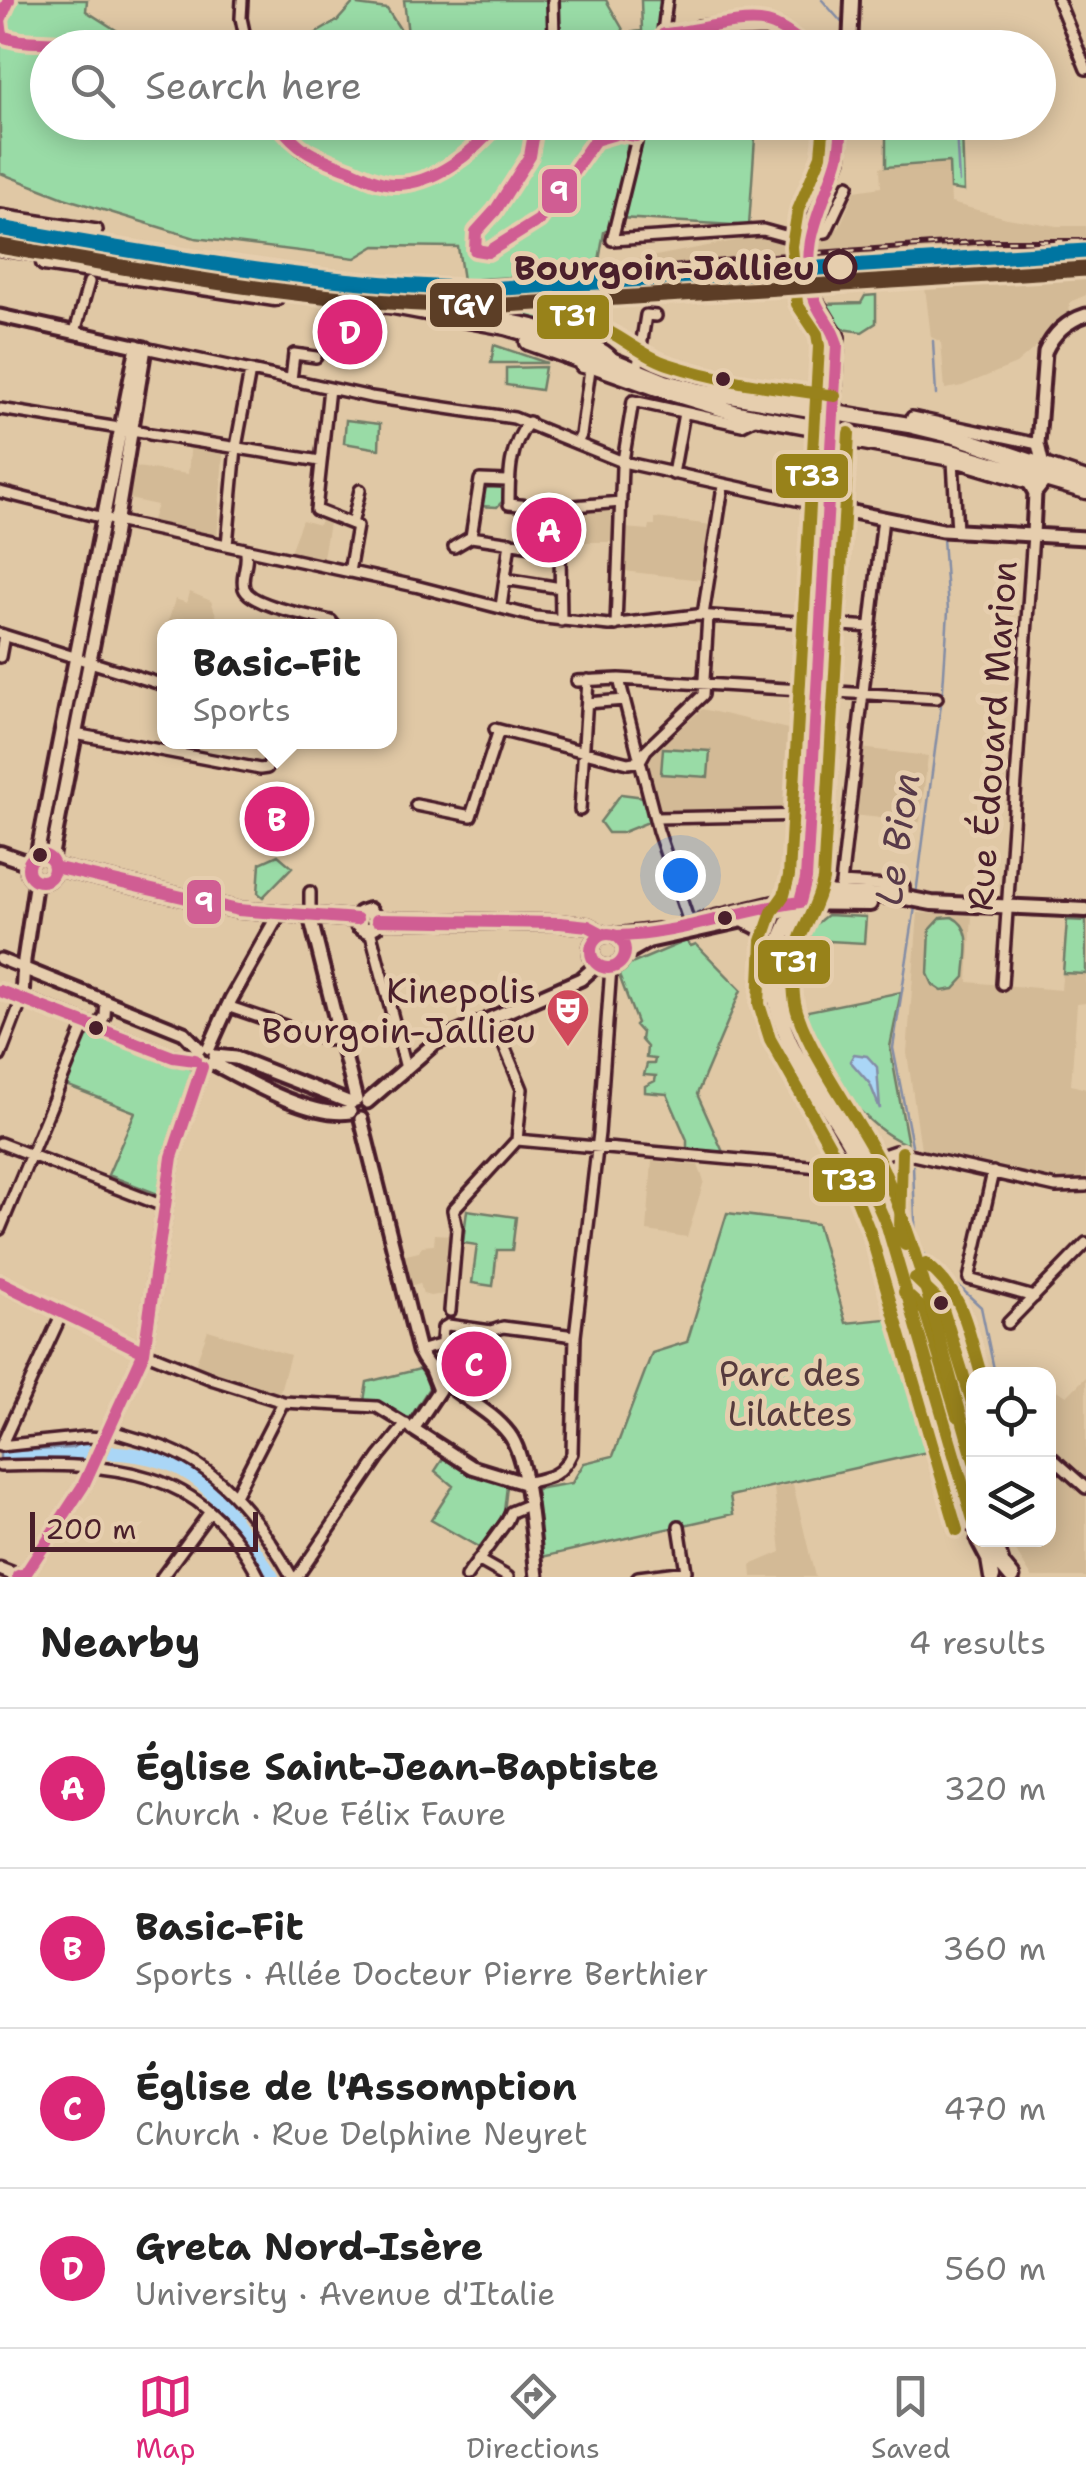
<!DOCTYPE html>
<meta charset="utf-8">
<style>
:root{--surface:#fff;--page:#f2f2f2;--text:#222;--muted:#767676;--line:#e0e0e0;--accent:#db2777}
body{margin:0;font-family:"Shantell Sans",sans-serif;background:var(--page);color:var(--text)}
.controls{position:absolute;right:30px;bottom:30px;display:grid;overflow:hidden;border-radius:20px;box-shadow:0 5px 25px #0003}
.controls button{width:90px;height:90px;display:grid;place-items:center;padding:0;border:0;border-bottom:2px solid var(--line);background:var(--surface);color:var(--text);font:50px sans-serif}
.scale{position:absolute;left:30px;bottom:25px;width:228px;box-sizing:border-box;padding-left:10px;border:5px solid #4a1f2b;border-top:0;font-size:28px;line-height:35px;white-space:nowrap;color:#4a1f2b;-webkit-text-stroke:8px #e6ceae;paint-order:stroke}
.you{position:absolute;left:680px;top:875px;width:35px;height:35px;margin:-25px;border:8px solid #fff;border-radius:50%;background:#1a73e8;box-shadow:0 0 0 15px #1a73e833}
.badge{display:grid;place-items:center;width:65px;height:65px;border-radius:50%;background:var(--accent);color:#fff;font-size:32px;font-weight:700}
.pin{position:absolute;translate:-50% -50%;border:5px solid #fff;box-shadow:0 2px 10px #0006}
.popup{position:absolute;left:157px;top:619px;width:240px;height:130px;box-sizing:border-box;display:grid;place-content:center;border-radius:20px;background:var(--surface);filter:drop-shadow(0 2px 8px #0005);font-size:32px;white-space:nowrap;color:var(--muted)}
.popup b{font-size:38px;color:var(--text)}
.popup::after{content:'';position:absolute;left:50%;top:100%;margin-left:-20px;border:20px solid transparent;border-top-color:var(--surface)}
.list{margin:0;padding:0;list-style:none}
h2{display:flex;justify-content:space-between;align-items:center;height:130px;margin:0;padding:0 40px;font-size:42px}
h2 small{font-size:32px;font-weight:400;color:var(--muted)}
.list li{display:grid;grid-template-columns:65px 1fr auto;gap:30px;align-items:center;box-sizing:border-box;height:160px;padding:0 40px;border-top:2px solid var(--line)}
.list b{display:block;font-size:38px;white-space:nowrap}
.list p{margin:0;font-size:32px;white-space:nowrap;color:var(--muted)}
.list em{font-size:32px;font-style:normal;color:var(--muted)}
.icon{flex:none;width:55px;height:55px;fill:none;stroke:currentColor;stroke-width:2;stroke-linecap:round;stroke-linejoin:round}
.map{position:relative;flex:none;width:1086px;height:1577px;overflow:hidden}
.search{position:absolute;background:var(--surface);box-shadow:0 5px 25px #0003;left:30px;right:30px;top:30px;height:110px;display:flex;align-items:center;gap:25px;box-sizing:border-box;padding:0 35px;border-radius:55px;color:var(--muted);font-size:38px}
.sheet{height:770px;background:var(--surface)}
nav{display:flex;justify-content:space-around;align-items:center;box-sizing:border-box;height:140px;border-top:2px solid var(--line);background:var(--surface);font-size:28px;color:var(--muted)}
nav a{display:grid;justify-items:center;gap:5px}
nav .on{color:var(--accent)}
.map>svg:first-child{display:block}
</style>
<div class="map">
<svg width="1086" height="1577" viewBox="0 0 1086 1577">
<rect width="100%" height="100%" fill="#e0c8a5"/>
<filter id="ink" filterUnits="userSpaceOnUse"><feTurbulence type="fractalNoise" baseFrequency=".01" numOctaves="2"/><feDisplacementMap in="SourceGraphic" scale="20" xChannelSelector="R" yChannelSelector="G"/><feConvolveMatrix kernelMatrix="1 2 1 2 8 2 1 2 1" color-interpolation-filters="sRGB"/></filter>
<g filter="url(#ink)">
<path fill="#d3ba96" d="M949 162 951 203 1007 218 1057 226H1086V295L1070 302 1069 318 1016 364 962 386 945 389 941 342 931 337 924 279 824 287 796 295 672 282 487 296 419 297 328 288 0 236V219L326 272 391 278 553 276 597 272 598 267 744 239 839 228 855 191 881 187 880 167Z
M191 442 218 446 223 455 217 539 151 523 157 505 129 499 136 467 188 474Z
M618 505 616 542H582L587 532 584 521 574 519 575 508Z
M655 518 712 525 702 580 623 571 624 528 649 530 650 525H655Z
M302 520 319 525 321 520 329 523 322 563 289 554Z
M190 592 211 601 220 626H167L175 599 187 603Z
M702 709 805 733 801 811 660 810 646 760Z
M860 748 928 756 920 822 852 815Z
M918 913 972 916 968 982 1061 990 1067 920 1086 921V1003L1077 1004 1071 1085 1086 1089V1181L1042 1179 921 1149 907 1053Z
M652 1161 698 1165 704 1181 687 1237 647 1231Z
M435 1234 452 1235V1245L446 1294 430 1296 423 1294 420 1283 410 1286 402 1256 419 1252 422 1246 434 1245Z
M208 1330 290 1355 278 1398 194 1368Z
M1086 1377V1577H1032L1009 1540H1048L1049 1386 1067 1396Z
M793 1484 815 1577H752L751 1565 781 1552 774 1488Z"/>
<path fill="#99dba6" stroke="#727d68" stroke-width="2.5" d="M0 0H87L86 11 124 35 263 40 282 47 48 48V122L623 123 606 136 628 143 611 228 604 232 597 272 463 280 458 247 375 246 355 258 195 238 64 198 0 173Z
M356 0H376L357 5 387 9 409 43 404 0H606L625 33 642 31 641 0H662L656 47 316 48 313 35 337 21Z
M758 34V47L673 48V42Z
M669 122 756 123 749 226 621 218 644 123 668 125Z
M900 123H956L962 130 964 191 950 189 949 162 886 167V137Z
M582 288 578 321 584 322 583 338 446 306 403 301V295L487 296Z
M876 295V323L862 332 843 329 825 304 861 303 865 296Z
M494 345 547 363H491Z
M545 367 541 390 506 385V368Z
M346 420 380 424 379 449 344 443Z
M486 484 505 486 502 502 497 507 478 506 481 488Z
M663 748 710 751 708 777 661 774Z
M621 794 644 797 651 821 621 833H608L600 822Z
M278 855 292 867 263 897 258 893 260 863Z
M827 915 866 917 864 943 829 941 808 951 812 927Z
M952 917C975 928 966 955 965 977L954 989 942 991 933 985 928 974 930 930 941 918Z
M1067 920 1086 921V974L1063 973Z
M686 941 691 946 696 944 741 990 697 1094 723 1152 687 1149V1140L667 1094 645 1092V1086L655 1081 656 1076 644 1075 647 1064H654L655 1059 646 1058 647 1047 641 1040 642 1033 635 1025 637 1023 617 970Z
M901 992 890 1047 908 1145C859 1125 821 1066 806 1016L808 1011Z
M96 1032 190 1067 194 1078 163 1196 108 1175 135 1112 66 1085 86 1036Z
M467 1210 516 1217 512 1250H497L493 1286 472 1283 477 1245 463 1243Z
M727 1213 817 1224 846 1323 905 1317 945 1448 730 1496 733 1514 542 1557 536 1489 572 1483 584 1463 613 1456 652 1353 687 1342Z
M420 1369 431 1385 408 1421 380 1404 364 1401 367 1382Z
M444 1457 463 1470 507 1486 504 1512 482 1549 431 1520 453 1486 435 1471Z"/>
<path fill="#aad6f6" stroke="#848da5" stroke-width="2.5" d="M854 1054 867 1056 877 1067 880 1109 870 1084 850 1061Z
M89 1441 96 1444 87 1460 78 1463H0V1452L71 1448Z"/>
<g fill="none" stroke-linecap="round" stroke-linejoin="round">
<path stroke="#848da5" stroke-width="2.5" d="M822 0 844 25
M858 37 871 48
M950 122 956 130 959 182
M933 341 936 395
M916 894 943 689 948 611 943 538
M912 1145 893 1048 915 907
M913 1166 916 1246 981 1307 995 1374
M1048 1447 1086 1479"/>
<path stroke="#aad6f6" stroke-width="14" d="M86 1452C200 1451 214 1490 272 1577"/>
<path stroke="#c2a68d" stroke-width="12" stroke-dasharray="12 6" stroke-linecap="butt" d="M811 229 809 246 814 299"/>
<g stroke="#4a1f2b" stroke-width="16">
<path id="minor" d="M9 0 0 20 2 36C32 52 54 33 82 48
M242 0 241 18 245 37
M553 0 554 38 558 48
M1058 0 1086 69
M688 32 699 26 768 23 810 48
M664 34 766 31 796 48
M661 48 667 0
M277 122C304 157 305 154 345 168 362 174 378 184 396 184 431 184 480 149 499 122
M536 122 530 156 495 211 476 232 475 250 488 252 539 220 595 140 619 133 636 136
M641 122 612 240 763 230 785 236 826 232 848 185
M0 215 97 230
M430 306C470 312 592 329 614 359
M75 332 89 282
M588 341 594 294
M145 348 371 397 514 418 623 462 828 507
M637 372 646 315 656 316
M291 380 294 354 316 357
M720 387 813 401 826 409
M329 388 316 510 357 526 349 572
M0 409 144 432
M529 422C509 446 509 475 509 504L550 508 621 502
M909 425 912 417 1038 444
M150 434 320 461
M839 436 850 442 953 461 1030 484
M577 443 581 435 590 369 581 367
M953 461 957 531
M673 474 684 413
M507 481 480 480 471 537 560 550 561 621
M0 492 116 521 415 586 536 617 609 625 697 615 871 627
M352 524 360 490
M227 545 236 447 250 371
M454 547 471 537
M245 549C250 562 240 574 244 588 250 606 313 616 331 621L335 626
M505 579 561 588
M501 607 510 542
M703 615 723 486
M616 625 622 467 633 401 742 425 756 418
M0 634 164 685
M0 657 4 635
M619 679 658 831 692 931
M577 681 619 679 937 698
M587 703 624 700
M495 729 628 763 640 761
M75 734 260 769 267 768 279 742
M640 761 646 750 703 695 708 616
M416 805 471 816 499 730
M580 810 588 680
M656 818 810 815
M841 883 904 887V895L907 899
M840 893 883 518
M310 916V892
M370 930 406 1068
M0 959 25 969
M1002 984 1033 534
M0 991 22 999 0 1056
M227 1006 326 1040 341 1039
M97 1027 105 1016 106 1001
M517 1140 842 1169 895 1151 1056 1187 1086 1186
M0 1143 166 1207
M993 1172 969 1279 1034 1297
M0 1229 85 1024
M0 1282 144 1352 214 1380 283 1402 377 1407 413 1429
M450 1311 457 1229 453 1210 517 1140 522 1089 492 1017
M1008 1323 1086 1243
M491 1331 489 1346 442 1340 443 1328 448 1325 491 1331 503 1327 575 1336
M419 1351 450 1342
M109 1430C128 1437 149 1441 168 1449 225 1472 263 1526 292 1577
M0 1446 87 1437 104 1438
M1 1446 63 1311
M1048 1454 1086 1488
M0 1466C111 1463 202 1464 259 1577
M524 1483C548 1478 561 1477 572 1453L575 1336 599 1133 611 967
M235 1496 283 1402
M478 1560 508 1577
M162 1577 209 1513
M297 1577 379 1457 406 1424
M466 1577 507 1521 511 1512 528 1505
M638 1577 686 1571 679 1526"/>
</g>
<g stroke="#4a1f2b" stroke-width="19">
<path id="tertiary" d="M0 316 145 348 114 537 51 859
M1029 471 1030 484 1035 493 1033 534
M1035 493 1046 479 1038 444 1045 352C1053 334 1067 321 1086 315
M828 507 942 530 1086 538
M37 855 137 346
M36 880 24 960 22 999 173 1057 195 1060
M310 916 356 1100
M25 969 184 1033 199 1049
M209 1048 231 999 279 914
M215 1056 236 1058 351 1103
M213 1063C247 1081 311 1118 350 1112
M367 1102 435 1043 581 979 598 964
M361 1119 419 1351C436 1388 486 1403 509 1434 529 1460 533 1543 537 1577
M431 1370 439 1390 413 1429 472 1467 524 1483
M0 1569 18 1576 26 1573 83 1486 144 1352 172 1157 202 1067"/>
</g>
<g stroke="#4a1f2b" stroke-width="20">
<path id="secondary" d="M850 48 852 0
M811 229 838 159 842 122
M814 299 837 337 833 413
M0 853 29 863
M28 868a13 13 0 1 1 26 0a13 13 0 1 1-26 0Z
M54 867 238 910 357 919
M357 919 358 926 367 931 376 926 377 920
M357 919 360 913 369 910 377 920
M377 920 560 923 588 926 603 934
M702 921 777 903 870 904
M746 922C763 927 773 940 775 958
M591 951a17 17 0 1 1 34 0a17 17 0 1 1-34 0Z
M616 936 658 931
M625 954 648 941 779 912 817 893 895 896 932 903 1086 910"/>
</g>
<g stroke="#4a1f2b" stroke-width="21">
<path id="primary" d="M0 247 388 305 506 327 594 353 665 382 700 391 909 425 958 437 1086 480
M44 263 275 298
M528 342 671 393 737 413 955 453 1086 491
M832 425 806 879 788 991 791 1009 819 1071 867 1146 890 1200 974 1474
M800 903C781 929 770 963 775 996 787 1064 843 1118 868 1180 914 1291 938 1411 974 1525
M979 1540 989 1559 992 1577
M994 1540 1002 1565 1012 1577"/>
</g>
<use href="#minor" stroke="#e6ceae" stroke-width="9"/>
<use href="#tertiary" stroke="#e6ceae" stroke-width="11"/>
<use href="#secondary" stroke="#e6ceae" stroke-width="12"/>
<use href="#primary" stroke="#e6ceae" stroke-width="14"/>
<g stroke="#4a1f2b" stroke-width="6">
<path id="rail" d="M577 278 759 257 991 241H1086"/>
</g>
<use href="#rail" stroke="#e6ceae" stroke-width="2.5" stroke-dasharray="8" stroke-linecap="butt"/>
<g stroke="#e6ceae" stroke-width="20">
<path id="bus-1" d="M9 0 0 20 2 36C28 47 55 37 81 48
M664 34C692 32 740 17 767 23 781 26 797 40 809 48
M277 122C300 152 314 156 348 169 362 175 377 183 393 184 433 186 474 152 499 122
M536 122 530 156 495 211 476 232 475 250 488 252 539 220 595 140 619 133 636 136
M28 868a13 13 0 1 1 26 0a13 13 0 1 1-26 0Z
M54 867 238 910 357 919
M800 902 806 879 837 345C833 325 818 314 814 297 799 241 822 211 837 161 841 149 841 135 842 122
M377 920 560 923 588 926 603 934
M591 951a17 17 0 1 1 34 0a17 17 0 1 1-34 0Z
M616 936C679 935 738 910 800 902
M0 991 173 1057 195 1060
M0 1282 144 1352
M18 1576 26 1573 83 1486 144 1352 172 1157 202 1067"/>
</g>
<g stroke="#e6ceae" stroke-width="20">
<path id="bus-2" d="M824 122 821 155 798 210 792 246 797 304 817 334 819 346 789 876 784 895 772 912 762 941 759 1004 770 1039 850 1182 870 1232 957 1530
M904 1292 925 1311 957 1416"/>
</g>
<g stroke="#e6ceae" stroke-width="20">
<path id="bus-3" d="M3 230 389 287C452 283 534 302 593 324 620 334 640 355 668 364 722 382 779 388 835 396
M849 433 823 880C819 899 812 911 804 929 794 947 792 975 794 996 797 1040 864 1125 884 1171 924 1263 945 1364 974 1461
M926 1264C965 1294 967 1329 981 1374"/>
</g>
<g stroke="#e6ceae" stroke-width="20">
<path id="bus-4" d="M902 1152 900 1229 905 1245
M860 1164 887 1226 974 1523
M915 1278 941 1303 974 1409"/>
</g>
<use href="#bus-1" stroke="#d05d93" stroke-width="12"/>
<use href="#bus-2" stroke="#98821a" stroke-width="12"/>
<use href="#bus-3" stroke="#98821a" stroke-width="12"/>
<use href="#bus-4" stroke="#98821a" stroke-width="12"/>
<g stroke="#e6ceae" stroke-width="22">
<path id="rail-1" d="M0 228C162 256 322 286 487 289L1086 251"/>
</g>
<g stroke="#e6ceae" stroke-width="22">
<path id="rail-2" d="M0 246C162 274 323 305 488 306L1086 269"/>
</g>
<use href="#rail-1" stroke="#0075a1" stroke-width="15"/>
<use href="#rail-2" stroke="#5c3e26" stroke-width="15"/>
</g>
</g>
<defs>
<g id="theatre-pin" transform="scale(2.25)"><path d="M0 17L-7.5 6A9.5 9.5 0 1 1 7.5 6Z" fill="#d1495b" stroke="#e6ceae"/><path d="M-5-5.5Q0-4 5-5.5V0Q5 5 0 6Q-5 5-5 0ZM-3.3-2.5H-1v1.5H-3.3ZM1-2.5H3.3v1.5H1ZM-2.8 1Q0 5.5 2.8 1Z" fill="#fff"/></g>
</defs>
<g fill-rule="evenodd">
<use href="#theatre-pin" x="568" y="1010"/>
</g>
<circle fill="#e6ceae" stroke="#4a1f2b" stroke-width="5" cx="840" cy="267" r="15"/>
<g fill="#4a1f2b" stroke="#e6ceae" stroke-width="4">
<circle cx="723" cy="379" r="9"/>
<circle cx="40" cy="855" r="9"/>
<circle cx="725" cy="918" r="9"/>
<circle cx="96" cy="1028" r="9"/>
<circle cx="941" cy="1303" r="9"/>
</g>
<g text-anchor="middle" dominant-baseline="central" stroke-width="10" stroke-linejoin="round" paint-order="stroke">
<g font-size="35" font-weight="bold" fill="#4a1f2b" stroke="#e6ceae" text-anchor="end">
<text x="815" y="267">Bourgoin-Jallieu</text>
</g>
<g font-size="35" fill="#4a1f2b" stroke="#e6ceae">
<text transform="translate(992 736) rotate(-86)">Rue Édouard Marion</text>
</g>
<g font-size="35" fill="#4a1f2b" stroke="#e6ceae" text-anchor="end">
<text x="536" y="990">Kinepolis<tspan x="536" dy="40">Bourgoin-Jallieu</tspan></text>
</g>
<g font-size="35" fill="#563b3d" stroke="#e6ceae">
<text x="790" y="1373">Parc des<tspan x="790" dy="40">Lilattes</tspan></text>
</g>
<g font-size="38" font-style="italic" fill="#583a49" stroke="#e6ceae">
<text transform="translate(897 839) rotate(-82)">Le Bion</text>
</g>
</g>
<g stroke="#e6ceae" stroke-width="4">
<rect x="540" y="167" width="39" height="48" rx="10" fill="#d05d93"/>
<rect x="428" y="281" width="76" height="48" rx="10" fill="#5c3e26"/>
<rect x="535" y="293" width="76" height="48" rx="10" fill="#98821a"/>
<rect x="774" y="452" width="76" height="48" rx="10" fill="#98821a"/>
<rect x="185" y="878" width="38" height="48" rx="10" fill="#d05d93"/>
<rect x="756" y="938" width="76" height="48" rx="10" fill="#98821a"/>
<rect x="811" y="1156" width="76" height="48" rx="10" fill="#98821a"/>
</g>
<g font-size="28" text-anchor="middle" font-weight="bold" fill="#fff">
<text x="559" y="201">9</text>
<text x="466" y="315">TGV</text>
<text x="573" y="326">T31</text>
<text x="812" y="486">T33</text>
<text x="204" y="912">9</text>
<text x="794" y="972">T31</text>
<text x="849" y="1190">T33</text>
</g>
</svg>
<div class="controls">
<button><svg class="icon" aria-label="locate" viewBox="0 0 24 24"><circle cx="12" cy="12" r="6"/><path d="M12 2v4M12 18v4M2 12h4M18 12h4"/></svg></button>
<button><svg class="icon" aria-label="layers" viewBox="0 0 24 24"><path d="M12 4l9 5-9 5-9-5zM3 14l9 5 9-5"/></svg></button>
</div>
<div class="scale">200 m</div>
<div class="you"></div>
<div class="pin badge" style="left:549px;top:530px">A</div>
<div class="pin badge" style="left:277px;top:819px">B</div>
<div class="popup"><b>Basic-Fit</b>Sports</div>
<div class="pin badge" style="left:474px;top:1364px">C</div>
<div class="pin badge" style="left:350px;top:332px">D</div>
<div class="search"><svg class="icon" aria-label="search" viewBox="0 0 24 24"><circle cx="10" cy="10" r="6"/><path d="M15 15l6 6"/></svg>Search here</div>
</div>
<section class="sheet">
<h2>Nearby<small>4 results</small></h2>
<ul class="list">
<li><span class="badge">A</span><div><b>Église Saint-Jean-Baptiste</b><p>Church · Rue Félix Faure</p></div><em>320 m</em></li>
<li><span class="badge">B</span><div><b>Basic-Fit</b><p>Sports · Allée Docteur Pierre Berthier</p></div><em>360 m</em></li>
<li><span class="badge">C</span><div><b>Église de l'Assomption</b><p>Church · Rue Delphine Neyret</p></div><em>470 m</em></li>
<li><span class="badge">D</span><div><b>Greta Nord-Isère</b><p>University · Avenue d'Italie</p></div><em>560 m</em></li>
</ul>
</section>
<nav>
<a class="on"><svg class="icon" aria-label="map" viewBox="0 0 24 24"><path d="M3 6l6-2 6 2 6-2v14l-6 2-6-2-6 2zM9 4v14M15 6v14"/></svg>Map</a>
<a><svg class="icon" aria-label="directions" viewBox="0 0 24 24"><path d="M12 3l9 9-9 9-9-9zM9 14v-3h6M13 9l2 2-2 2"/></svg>Directions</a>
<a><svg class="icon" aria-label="saved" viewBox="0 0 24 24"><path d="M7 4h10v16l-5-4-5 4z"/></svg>Saved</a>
</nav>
